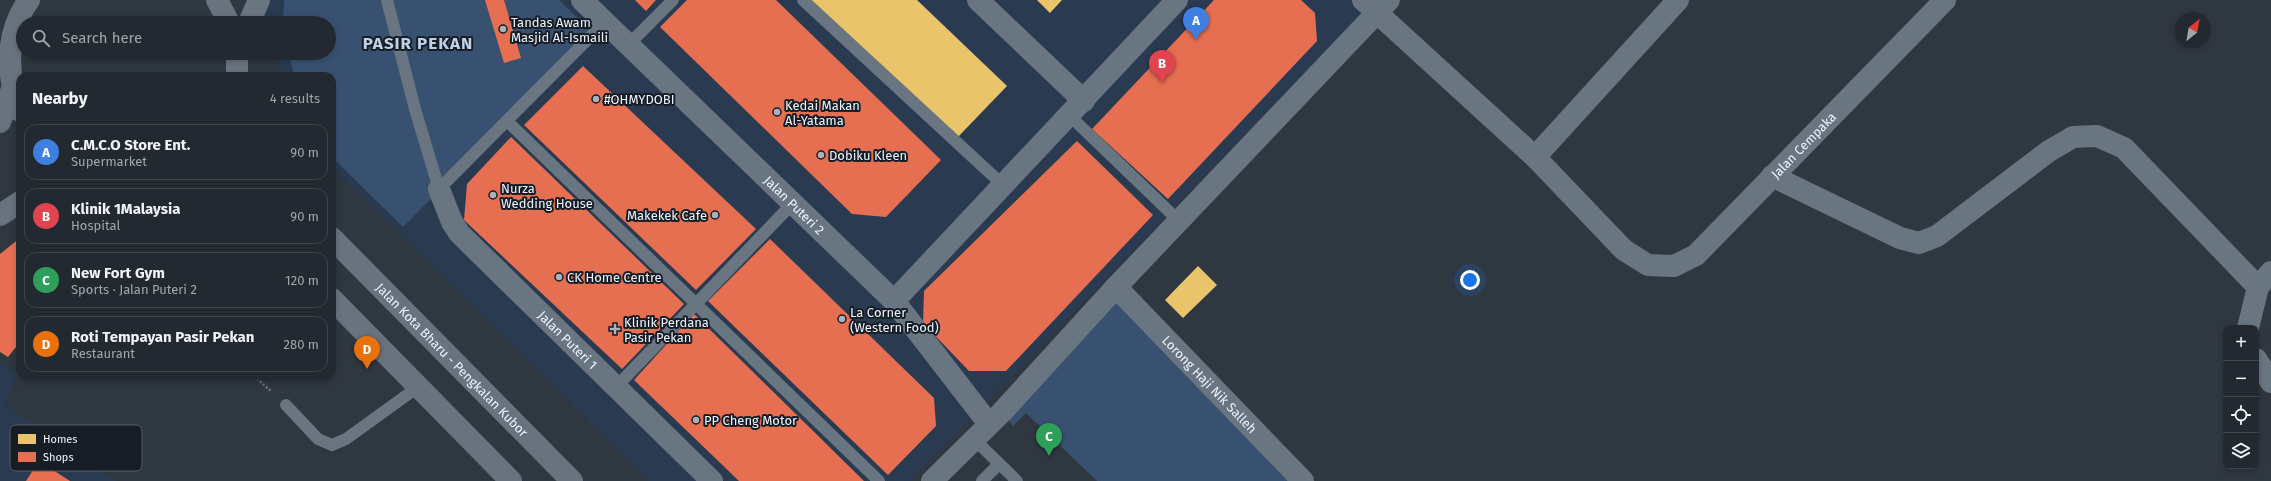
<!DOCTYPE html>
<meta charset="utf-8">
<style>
:root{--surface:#232930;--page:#2f353c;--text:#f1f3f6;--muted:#a3a6ab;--line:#40454c;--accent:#aab1bb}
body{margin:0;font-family:"Fira Sans",sans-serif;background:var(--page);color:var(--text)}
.controls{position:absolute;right:12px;bottom:12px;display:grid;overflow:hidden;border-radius:8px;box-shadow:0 2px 6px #0003}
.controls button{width:36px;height:36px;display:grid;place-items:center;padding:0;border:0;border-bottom:1px solid var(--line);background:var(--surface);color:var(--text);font:20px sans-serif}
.compass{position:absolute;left:2175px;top:12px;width:36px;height:36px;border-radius:50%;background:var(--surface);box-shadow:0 2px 6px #0003;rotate:31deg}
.you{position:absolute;left:1470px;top:280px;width:14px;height:14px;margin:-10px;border:3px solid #fff;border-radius:50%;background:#1a73e8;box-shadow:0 0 0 6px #1a73e833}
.badge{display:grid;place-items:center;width:26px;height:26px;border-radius:50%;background:var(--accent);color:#fff;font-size:13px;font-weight:700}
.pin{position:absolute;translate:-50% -33px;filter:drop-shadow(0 1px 2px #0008)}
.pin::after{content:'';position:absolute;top:21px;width:14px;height:12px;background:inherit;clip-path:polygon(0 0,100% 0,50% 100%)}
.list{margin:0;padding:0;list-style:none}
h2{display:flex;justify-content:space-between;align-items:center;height:52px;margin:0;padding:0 16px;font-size:17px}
h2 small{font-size:13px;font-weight:400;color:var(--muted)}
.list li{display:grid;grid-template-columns:26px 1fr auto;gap:12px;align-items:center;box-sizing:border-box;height:56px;margin:0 8px 8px;padding:0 8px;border:1px solid var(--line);border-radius:12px}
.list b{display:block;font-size:15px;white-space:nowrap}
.list p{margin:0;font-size:13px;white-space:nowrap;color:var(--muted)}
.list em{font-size:13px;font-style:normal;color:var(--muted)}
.icon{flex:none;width:22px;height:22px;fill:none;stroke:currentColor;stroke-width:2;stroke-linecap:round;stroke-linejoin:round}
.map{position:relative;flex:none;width:2271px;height:481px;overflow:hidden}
.search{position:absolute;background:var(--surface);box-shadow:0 2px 6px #0003;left:16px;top:16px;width:320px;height:44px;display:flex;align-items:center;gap:10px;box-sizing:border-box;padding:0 14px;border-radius:22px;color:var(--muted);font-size:15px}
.panel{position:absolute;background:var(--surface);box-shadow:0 2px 6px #0003;left:16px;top:72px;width:320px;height:308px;border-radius:12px}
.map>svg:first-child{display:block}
</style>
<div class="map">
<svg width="2271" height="481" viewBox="0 0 2271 481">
<rect width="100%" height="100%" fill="#2f3740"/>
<path fill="#2a3b51" d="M250 0H1375L911 481H649L332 167V76H284L274 53H329V23H260Z
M0 362 19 375 4 404 116 481H0Z"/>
<path fill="#395170" d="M284 0H559L594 34 403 227 332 157V76H294L289 53H329V23H283Z
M1116 287 1303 481H1097L1026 413 1013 426 1002 412Z"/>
<path fill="#e9c46a" d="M810 0H917L1007 86 956 139Z
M1037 0H1062L1050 13Z
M1198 266 1217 285 1183 318 1165 300Z"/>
<path fill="#e76f51" d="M485 0H504L521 58 504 63Z
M635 0H656L646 11Z
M687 0H776L941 160 886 217 852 214 660 27Z
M1214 0H1301L1315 13 1317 41 1168 199 1092 129Z
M583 66 756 229 696 290 524 125Z
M511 137 684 304 622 369 464 220 467 184Z
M1077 141 1153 215 1006 371H969L923 323 924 291Z
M20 238V342L8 357 0 352V254Z
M770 239 934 398 936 426 888 475 708 301Z
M694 314 864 481H739L634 380Z
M39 461 70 481H26Z"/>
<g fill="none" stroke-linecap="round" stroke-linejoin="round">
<path stroke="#6c747e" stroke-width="2.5" stroke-dasharray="2 2" stroke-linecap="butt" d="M254 376 272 392"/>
<path stroke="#6a7582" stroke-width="12" d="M387 0 415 109 439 189 605 22
M803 0 1004 186
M629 44 673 0
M1070 116 1179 221
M507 121 879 481
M616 387 793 203
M286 405 318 439 332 445 346 439 418 387
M974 439 1017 481
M982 481 999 464"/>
<g stroke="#6a7582" stroke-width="22">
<path id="s1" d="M582 0 894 301 989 424"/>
<path d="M978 0 1084 101"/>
<path id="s2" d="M1363 0 1535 157 1624 250 1648 265 1674 266 1696 255 1945 0"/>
<path d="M249 23 259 0"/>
<path d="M1535 157 1678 0"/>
<path d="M1772 176 1900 238 1919 243 1937 236 2049 151 2073 137 2097 136 2124 148 2258 287"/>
<path id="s3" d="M439 189 452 222 459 233 712 481"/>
<path id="s4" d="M1116 287 1303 481"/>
<path d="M894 301 1177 0"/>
<path d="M2248 328 2258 287 2271 272"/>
<path d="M2256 359 2271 382"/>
<path d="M932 481 1002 412 1116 287 1389 0"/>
</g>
<g stroke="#69737f" stroke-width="22">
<path d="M217 0 229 23"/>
<path d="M237 76V53"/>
<path d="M20 111C6 74 5 33 29 0"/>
<path d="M0 122 12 89"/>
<path d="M0 215 20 202"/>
<path id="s5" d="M332 238 572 481"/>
<path d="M332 299 511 481"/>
</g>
</g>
<g fill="#aab1bb" stroke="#161d25" stroke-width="1.5">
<circle cx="503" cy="29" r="4"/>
<circle cx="596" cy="99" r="4"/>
<circle cx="777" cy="112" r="4"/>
<circle cx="821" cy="155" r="4"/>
<circle cx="493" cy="195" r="4"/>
<circle cx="715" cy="215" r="4"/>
<circle cx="559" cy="277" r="4"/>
<circle cx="842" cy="319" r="4"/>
<path d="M613 323h4v4h4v4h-4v4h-4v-4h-4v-4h4z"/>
<circle cx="696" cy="420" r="4"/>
</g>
<g text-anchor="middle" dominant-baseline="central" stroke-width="4" stroke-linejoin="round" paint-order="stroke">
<g font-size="13" fill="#ecf3fd" stroke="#161d25" text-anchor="start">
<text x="511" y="22">Tandas Awam<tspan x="511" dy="15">Masjid Al-Ismaili</tspan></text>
<text x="604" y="99">#OHMYDOBI</text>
<text x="785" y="105">Kedai Makan<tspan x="785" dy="15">Al-Yatama</tspan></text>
<text x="829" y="155">Dobiku Kleen</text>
<text x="501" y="188">Nurza<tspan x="501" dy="15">Wedding House</tspan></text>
<text x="707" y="215" text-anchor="end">Makekek Cafe</text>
<text x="567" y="277">CK Home Centre</text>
<text x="850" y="312">La Corner<tspan x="850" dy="15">(Western Food)</tspan></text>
<text x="624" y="322">Klinik Perdana<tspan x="624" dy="15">Pasir Pekan</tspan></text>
<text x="704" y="420">PP Cheng Motor</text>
</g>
<g font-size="13" fill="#ecf3fd" stroke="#161d25">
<text stroke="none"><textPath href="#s2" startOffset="594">Jalan Cempaka</textPath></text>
<text stroke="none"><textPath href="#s1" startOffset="295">Jalan Puteri 2</textPath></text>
<text stroke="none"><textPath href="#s3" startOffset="201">Jalan Puteri 1</textPath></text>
<text stroke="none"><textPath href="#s5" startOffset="171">Jalan Kota Bharu - Pengkalan Kubor</textPath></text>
<text stroke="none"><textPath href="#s4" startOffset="135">Lorong Haji Nik Salleh</textPath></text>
</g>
<g font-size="17" font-weight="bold" letter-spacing="1" fill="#bfd1e9" stroke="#161d25">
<text x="418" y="43">PASIR PEKAN</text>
</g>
</g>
<rect x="10" y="425" width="132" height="46" rx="6" fill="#161d25" stroke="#565d66" stroke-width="1"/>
<rect x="18" y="434" width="18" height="10" fill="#e9c46a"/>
<rect x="18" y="452" width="18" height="10" fill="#e76f51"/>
<g font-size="11" fill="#ecf3fd">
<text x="43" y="443">Homes</text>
<text x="43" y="461">Shops</text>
</g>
</svg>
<div class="controls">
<button>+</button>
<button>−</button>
<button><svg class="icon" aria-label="locate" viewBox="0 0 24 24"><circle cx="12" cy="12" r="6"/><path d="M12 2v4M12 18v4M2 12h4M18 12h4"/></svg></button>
<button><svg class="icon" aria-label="layers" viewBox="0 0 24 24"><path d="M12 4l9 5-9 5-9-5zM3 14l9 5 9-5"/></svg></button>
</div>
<svg class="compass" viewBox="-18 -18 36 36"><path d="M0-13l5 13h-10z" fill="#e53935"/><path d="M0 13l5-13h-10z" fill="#a3a6ab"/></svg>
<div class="you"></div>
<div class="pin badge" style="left:1196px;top:40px;background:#3f7fe0">A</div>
<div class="pin badge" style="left:1162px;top:83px;background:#e0444e">B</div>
<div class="pin badge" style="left:1049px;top:456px;background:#2e9e5b">C</div>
<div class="pin badge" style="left:367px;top:369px;background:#e8710a">D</div>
<div class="search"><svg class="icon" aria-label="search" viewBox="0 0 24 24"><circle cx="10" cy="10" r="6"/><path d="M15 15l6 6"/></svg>Search here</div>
<section class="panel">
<h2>Nearby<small>4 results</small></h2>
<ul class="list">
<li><span class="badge" style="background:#3f7fe0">A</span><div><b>C.M.C.O Store Ent.</b><p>Supermarket</p></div><em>90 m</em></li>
<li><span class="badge" style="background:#e0444e">B</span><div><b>Klinik 1Malaysia</b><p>Hospital</p></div><em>90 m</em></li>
<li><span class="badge" style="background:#2e9e5b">C</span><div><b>New Fort Gym</b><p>Sports · Jalan Puteri 2</p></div><em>120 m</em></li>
<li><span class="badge" style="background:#e8710a">D</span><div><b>Roti Tempayan Pasir Pekan</b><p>Restaurant</p></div><em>280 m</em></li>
</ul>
</section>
</div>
